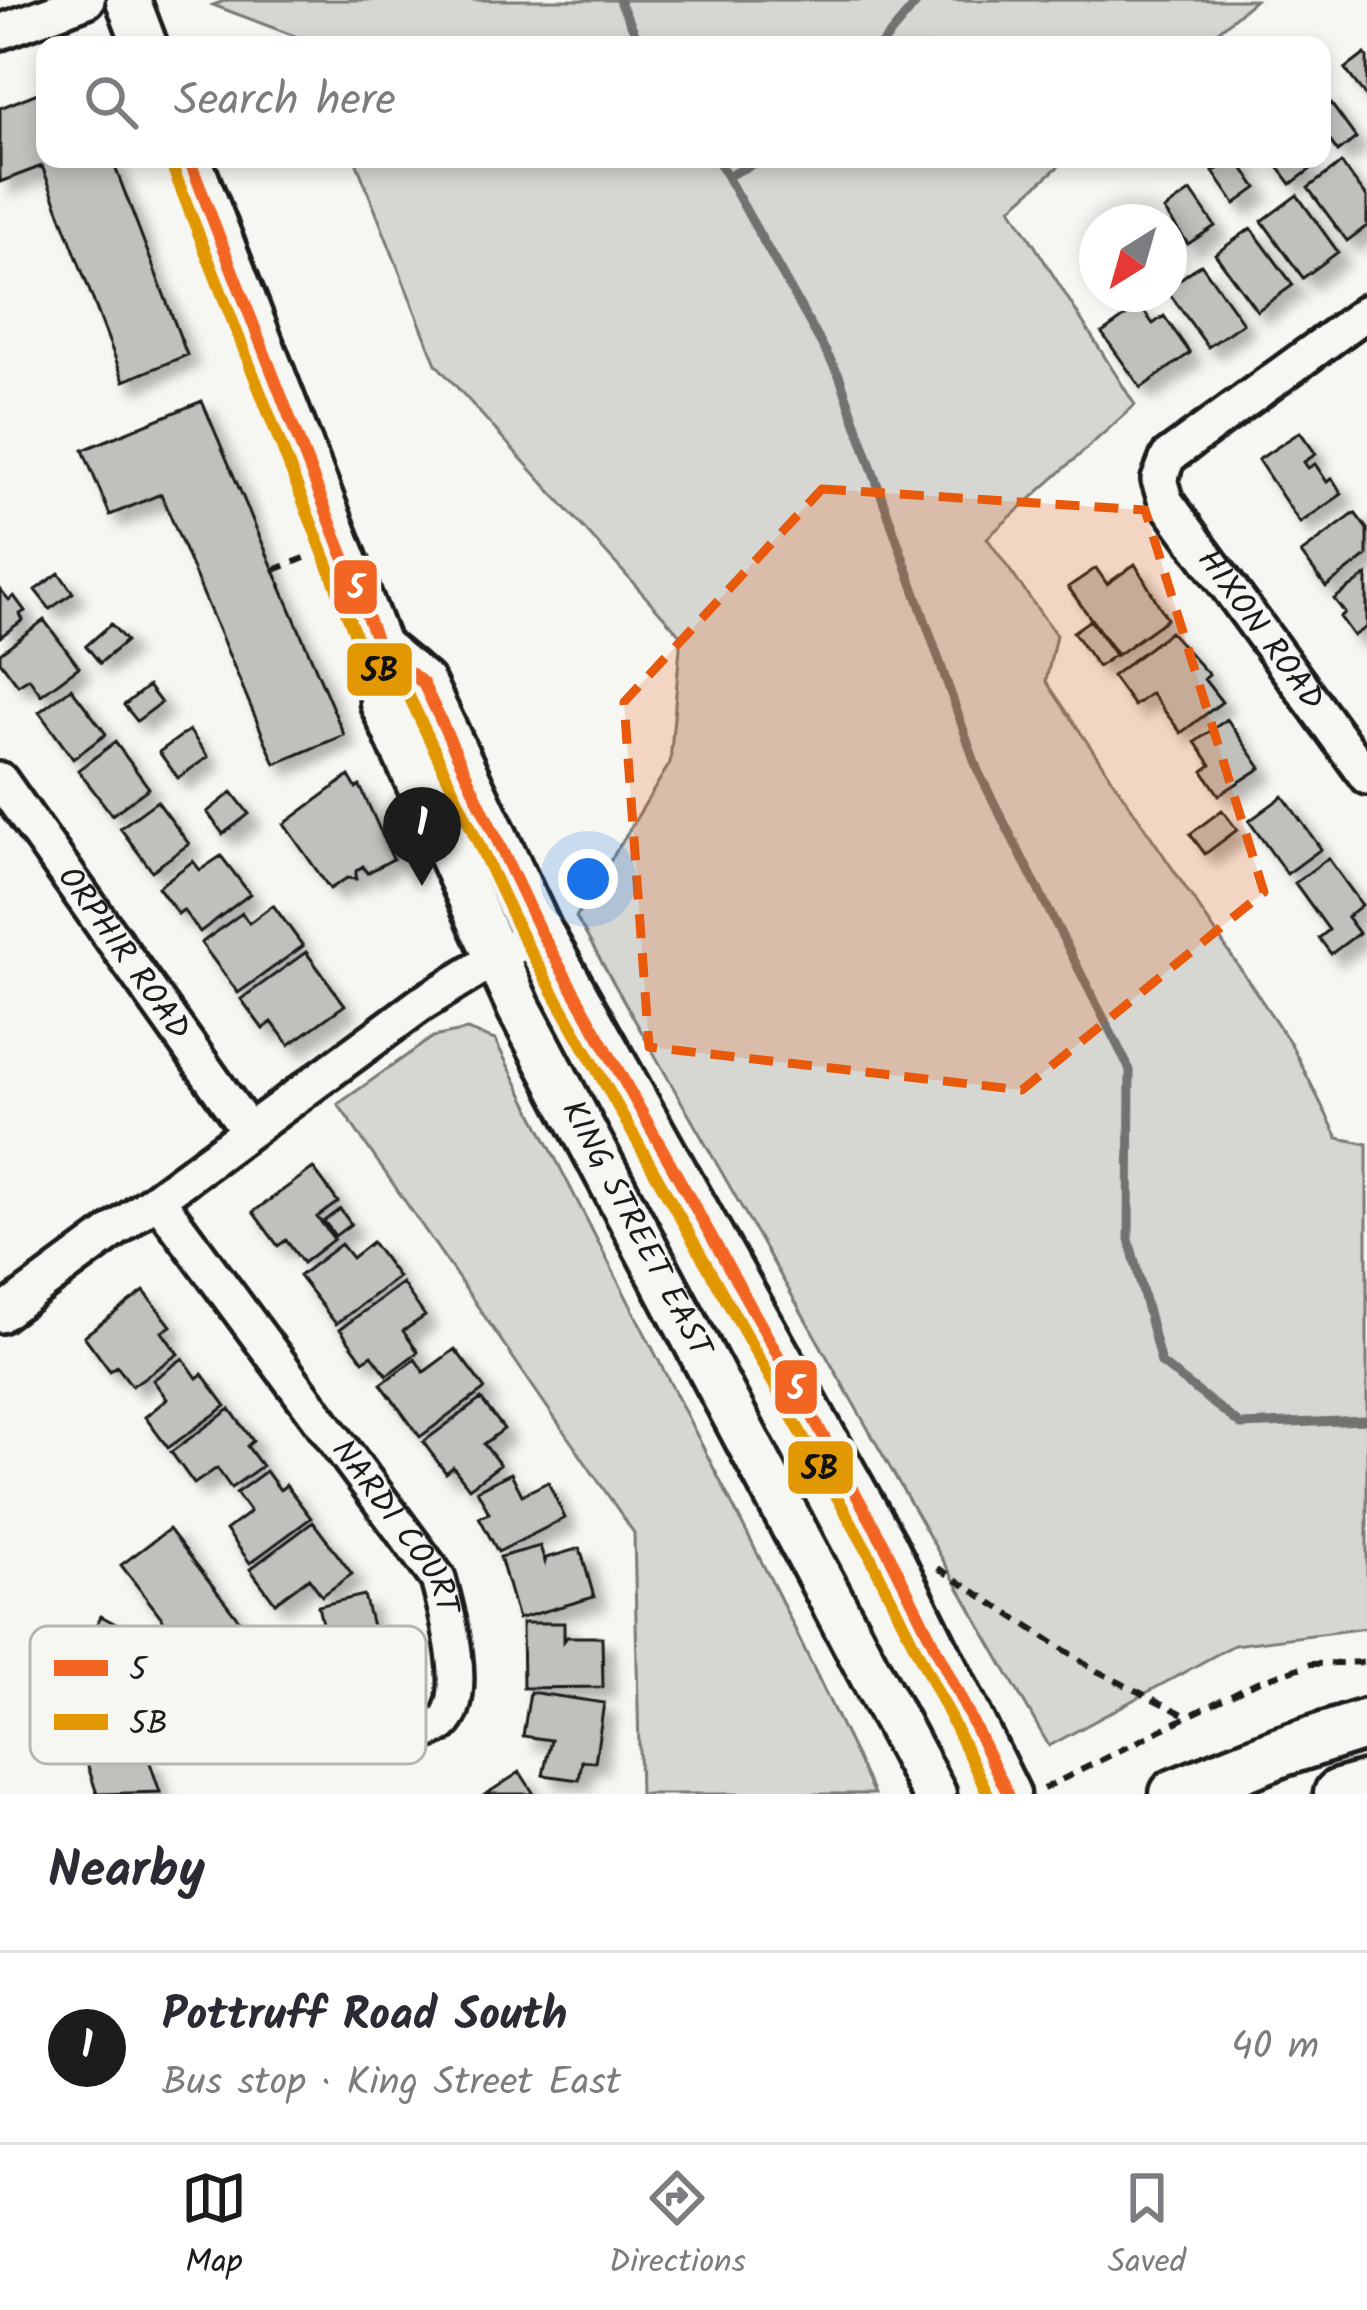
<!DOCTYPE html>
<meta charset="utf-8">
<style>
:root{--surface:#fff;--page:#f2f2f3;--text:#2b2b33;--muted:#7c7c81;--line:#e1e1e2;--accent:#1c1c1c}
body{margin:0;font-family:Kalam,sans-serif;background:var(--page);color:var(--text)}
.compass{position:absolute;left:1079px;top:204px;width:108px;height:108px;border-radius:50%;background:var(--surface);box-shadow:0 6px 18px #0003;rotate:217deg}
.you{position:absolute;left:588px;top:879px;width:42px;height:42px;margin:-30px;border:9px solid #fff;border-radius:50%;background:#1a73e8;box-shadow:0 0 0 18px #1a73e833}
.badge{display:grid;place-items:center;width:78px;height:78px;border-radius:50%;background:var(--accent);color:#fff;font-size:39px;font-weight:700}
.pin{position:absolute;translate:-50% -99px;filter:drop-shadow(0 3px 6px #0008)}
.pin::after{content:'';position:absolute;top:63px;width:42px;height:36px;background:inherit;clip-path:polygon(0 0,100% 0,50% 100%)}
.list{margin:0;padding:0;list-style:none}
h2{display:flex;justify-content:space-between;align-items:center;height:156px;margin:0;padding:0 48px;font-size:51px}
h2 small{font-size:39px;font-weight:400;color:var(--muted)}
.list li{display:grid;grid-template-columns:78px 1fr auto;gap:36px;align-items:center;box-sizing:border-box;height:192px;padding:0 48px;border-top:3px solid var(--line)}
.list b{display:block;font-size:45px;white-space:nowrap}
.list p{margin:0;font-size:39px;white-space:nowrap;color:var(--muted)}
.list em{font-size:39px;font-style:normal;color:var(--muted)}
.icon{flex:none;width:66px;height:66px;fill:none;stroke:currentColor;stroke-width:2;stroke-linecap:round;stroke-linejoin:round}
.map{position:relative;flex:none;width:1367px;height:1794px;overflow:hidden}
.search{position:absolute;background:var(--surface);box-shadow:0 6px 18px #0003;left:36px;right:36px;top:36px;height:132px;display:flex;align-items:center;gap:30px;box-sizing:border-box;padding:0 42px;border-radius:24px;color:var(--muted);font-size:45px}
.sheet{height:348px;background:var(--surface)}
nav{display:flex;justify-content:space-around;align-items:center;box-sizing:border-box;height:168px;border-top:3px solid var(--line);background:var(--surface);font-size:33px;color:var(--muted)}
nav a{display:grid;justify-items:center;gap:6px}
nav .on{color:var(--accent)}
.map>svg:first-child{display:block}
</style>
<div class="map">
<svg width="1367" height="1794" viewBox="0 0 1367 1794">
<defs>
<filter id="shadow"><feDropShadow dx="11" dy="11" stdDeviation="6" flood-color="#0004"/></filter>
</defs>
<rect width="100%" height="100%" fill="#f6f6f2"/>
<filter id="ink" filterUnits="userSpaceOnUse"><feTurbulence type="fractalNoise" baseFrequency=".00833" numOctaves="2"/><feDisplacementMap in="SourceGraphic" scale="24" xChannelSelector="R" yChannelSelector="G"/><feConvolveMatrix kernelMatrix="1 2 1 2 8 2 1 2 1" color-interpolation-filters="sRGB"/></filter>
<g filter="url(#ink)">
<path fill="#d6d6d2" stroke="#797977" stroke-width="3" d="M227 0H1255L1202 45H310L308 41 213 5Z
M355 159H1067L1011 208 1135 405 987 538 1056 635 1046 681 1291 1044 1338 1138 1367 1144V1628L1234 1645 1049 1746 576 917 670 763 681 636 436 364Z
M467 1030 495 1040 778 1594 874 1794H640L634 1533 338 1104 433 1037Z"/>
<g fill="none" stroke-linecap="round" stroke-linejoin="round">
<path stroke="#727271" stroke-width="9" d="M619 0 641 45
M881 45 919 0
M717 159 839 375 978 771 1130 1070 1129 1239 1161 1363 1241 1425 1367 1420
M728 176 763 159"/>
</g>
<path fill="#c0c0bd" stroke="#1c1c1c" stroke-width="3" filter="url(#shadow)" d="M1365 54 1367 57V98L1345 69Z
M45 90V159H112L187 355 124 381 42 166 0 182V108Z
M1324 94 1356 138 1338 152 1322 130Z
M1232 159H1237L1257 188 1235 204 1213 172Z
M1272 159H1303L1311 169 1291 184Z
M1341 163 1367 197V226L1347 241 1308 188Z
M1191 191 1215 226 1188 244 1164 210Z
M1297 195 1338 252 1303 278 1262 221Z
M1251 228 1293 285 1257 311 1215 254Z
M1201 264 1243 323 1208 347 1169 293V287Z
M1140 306 1153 324 1164 316 1190 353 1141 388 1102 333Z
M202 401 344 735 275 764 161 494 110 515 83 450Z
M1300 432 1316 454 1304 462 1308 468 1315 464 1327 482 1332 478 1342 494 1300 523 1258 460Z
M1355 513 1367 529V556L1326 587 1301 553Z
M1135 564 1167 619 1117 655 1068 587 1096 568 1107 584Z
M59 573 73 593 50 609 35 590Z
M1367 575V627L1354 636 1340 617 1345 613 1334 599Z
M0 589 9 600 14 596 25 611 20 614 23 620 0 637Z
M44 620 79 667 41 695 29 678 18 685 0 661V653Z
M1090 620 1115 655 1098 667 1073 632Z
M111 624 126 641 100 663 86 646Z
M1170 632 1209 675 1204 679 1222 702 1181 733 1151 693 1134 706 1112 676Z
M148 686 161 703 137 721 124 705Z
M71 688 106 734 73 759 39 712Z
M1227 719 1261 768 1219 795 1203 771 1211 765 1195 742Z
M189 730 208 757 178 778 159 752Z
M115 742 149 788 112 815 78 770Z
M349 776 356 788 360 786 393 859 367 873 363 866 356 871V879L347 878 330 889 284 824Z
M232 792 249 814 223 834 207 812Z
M1283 796 1321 849 1287 874 1249 821Z
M157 801 189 844 152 871 120 828Z
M1222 810 1237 830 1205 854 1190 834Z
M221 856 250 894 200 932 183 910 178 914 158 887 193 861 200 870Z
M1328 858 1362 905 1347 917 1359 933 1331 954 1319 938 1329 930 1295 883Z
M273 905 303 946 238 993 201 943 242 913 249 923Z
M306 952 345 1005 289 1045 272 1022 263 1029 241 999Z
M313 1168 338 1202 317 1217 334 1239 303 1263 286 1240 278 1246 253 1212Z
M340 1209 351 1224 335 1236 324 1221Z
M372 1242 398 1277 336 1324 299 1276 341 1244 352 1258Z
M402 1283 425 1316 403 1331 418 1352 387 1375 372 1355 363 1361 340 1329Z
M144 1291 171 1326 162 1332 178 1354 132 1386 117 1366 110 1371 84 1336Z
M455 1349 485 1389 420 1437 381 1384 415 1359 424 1372Z
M183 1358 197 1378 202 1374 226 1406 168 1448 145 1417 167 1399 153 1380Z
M481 1399 504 1429 484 1444 500 1465 469 1488 453 1467 446 1473 423 1442Z
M230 1409 253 1441 247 1446 262 1466 231 1488 217 1468 194 1484 171 1452Z
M266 1471 280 1490 286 1485 311 1518 250 1563 226 1530 250 1512 236 1493Z
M511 1473 522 1495 548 1482 565 1518 498 1552 479 1517 489 1513 477 1490Z
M313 1522 352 1574 322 1596 309 1578 275 1603 250 1569Z
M169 1529 246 1629 198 1665 121 1565Z
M540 1546 545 1562 546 1558 580 1548 594 1597 518 1619 500 1557Z
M364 1595 386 1681 338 1692 318 1606Z
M101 1616 164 1650 142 1691 134 1687 121 1710 66 1680Z
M522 1623H564V1641L567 1637H602L603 1687 523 1688Z
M530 1692 604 1703 595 1762 582 1761 579 1780 543 1775 551 1740 523 1736Z
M127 1723 140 1760 148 1757 160 1792 97 1794 79 1739Z
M520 1772 534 1794H486Z"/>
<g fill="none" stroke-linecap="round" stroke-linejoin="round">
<g stroke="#1c1c1c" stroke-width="42">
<g id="minor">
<path d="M0 32 87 0"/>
<path id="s1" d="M1367 312 1168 457 1159 480 1166 502 1367 777"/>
<path id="s2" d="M0 780 248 1130"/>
<path id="s3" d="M158 1200 438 1579C447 1612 471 1698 442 1724 417 1745 295 1736 257 1736"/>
<path d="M0 1315 421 1004 540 931"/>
</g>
</g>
<g stroke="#1c1c1c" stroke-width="51">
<g id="major">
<path d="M128 0 145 45"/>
<path id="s4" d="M189 159 379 647 382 703 519 1008 934 1794"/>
<path d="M379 647 423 683 540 931 885 1546 1008 1794"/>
</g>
</g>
<g stroke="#1c1c1c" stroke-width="57">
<path id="highway" d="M1175 1794 1280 1752 1367 1724
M1339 1794 1367 1786"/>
</g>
<path stroke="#1c1c1c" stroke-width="6" stroke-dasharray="12 9" stroke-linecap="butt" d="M274 570 310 556
M938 1568 1097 1671 1187 1716
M1043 1789 1257 1682 1311 1664 1367 1662"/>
<use href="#minor" stroke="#f6f6f2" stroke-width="33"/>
<use href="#major" stroke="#f6f6f2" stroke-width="42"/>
<use href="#highway" stroke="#f6f6f2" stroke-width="48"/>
<g stroke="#f6f6f2" stroke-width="21">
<path id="bus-1" d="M189 159 379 647 423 683 540 931 885 1546 1008 1794"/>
</g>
<g stroke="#f6f6f2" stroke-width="21">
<path id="bus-2" d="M172 166 363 655 408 694 524 940 869 1554 988 1794"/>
</g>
<use href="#bus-1" stroke="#f26522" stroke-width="12"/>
<use href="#bus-2" stroke="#e19803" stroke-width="12"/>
</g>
</g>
<path fill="#e8590c" fill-opacity="0.2" stroke="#e8590c" stroke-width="9" stroke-dasharray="24 15" stroke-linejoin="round" d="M822 489 1145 510 1264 892 1022 1090 649 1047 624 702Z"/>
<g text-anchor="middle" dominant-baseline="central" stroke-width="10" stroke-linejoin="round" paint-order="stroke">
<g font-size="33" fill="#1c1c1c" stroke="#f6f6f2">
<text stroke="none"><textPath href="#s1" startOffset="453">HIXON ROAD</textPath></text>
<text stroke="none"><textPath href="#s2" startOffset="213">ORPHIR ROAD</textPath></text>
<text stroke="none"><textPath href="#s4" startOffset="1164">KING STREET EAST</textPath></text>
<text stroke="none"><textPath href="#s3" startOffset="405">NARDI COURT</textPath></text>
</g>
</g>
<rect x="30" y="1626" width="396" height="138" rx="18" fill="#f6f6f2" stroke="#b5b5b2" stroke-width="3"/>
<rect x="54" y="1660" width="54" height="16" fill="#f26522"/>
<rect x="54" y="1714" width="54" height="16" fill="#e19803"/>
<g font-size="33" fill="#1c1c1c">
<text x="129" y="1680">5</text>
<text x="129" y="1734">5B</text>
</g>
<g stroke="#f6f6f2" stroke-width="4.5">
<rect x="332" y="558" width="47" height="58" rx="12" fill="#f26522"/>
<rect x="345" y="641" width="69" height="57" rx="12" fill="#e19803"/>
<rect x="773" y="1358" width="46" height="58" rx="12" fill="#f26522"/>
<rect x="786" y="1439" width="69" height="57" rx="12" fill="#e19803"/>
</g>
<g font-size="33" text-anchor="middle" font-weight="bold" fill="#fff">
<text x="356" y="598">5</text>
<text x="796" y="1399">5</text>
</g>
<g font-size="33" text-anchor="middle" font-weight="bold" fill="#111">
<text x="380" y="681">5B</text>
<text x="820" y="1479">5B</text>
</g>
</svg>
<svg class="compass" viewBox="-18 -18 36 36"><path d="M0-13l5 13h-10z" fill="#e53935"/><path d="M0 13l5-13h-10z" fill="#7c7c81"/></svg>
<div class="you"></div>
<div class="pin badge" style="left:422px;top:886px">1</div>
<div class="search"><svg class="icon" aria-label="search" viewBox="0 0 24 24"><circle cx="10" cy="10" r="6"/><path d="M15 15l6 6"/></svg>Search here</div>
</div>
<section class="sheet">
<h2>Nearby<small></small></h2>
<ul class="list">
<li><span class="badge">1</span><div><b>Pottruff Road South</b><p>Bus stop · King Street East</p></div><em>40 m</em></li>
</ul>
</section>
<nav>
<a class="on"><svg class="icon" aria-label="map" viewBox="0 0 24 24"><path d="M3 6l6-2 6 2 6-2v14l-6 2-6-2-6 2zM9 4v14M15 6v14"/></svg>Map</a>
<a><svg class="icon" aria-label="directions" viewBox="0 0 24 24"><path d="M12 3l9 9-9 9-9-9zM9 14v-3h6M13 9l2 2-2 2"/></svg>Directions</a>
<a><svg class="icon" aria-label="saved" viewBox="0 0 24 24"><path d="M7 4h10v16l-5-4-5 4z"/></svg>Saved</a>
</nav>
